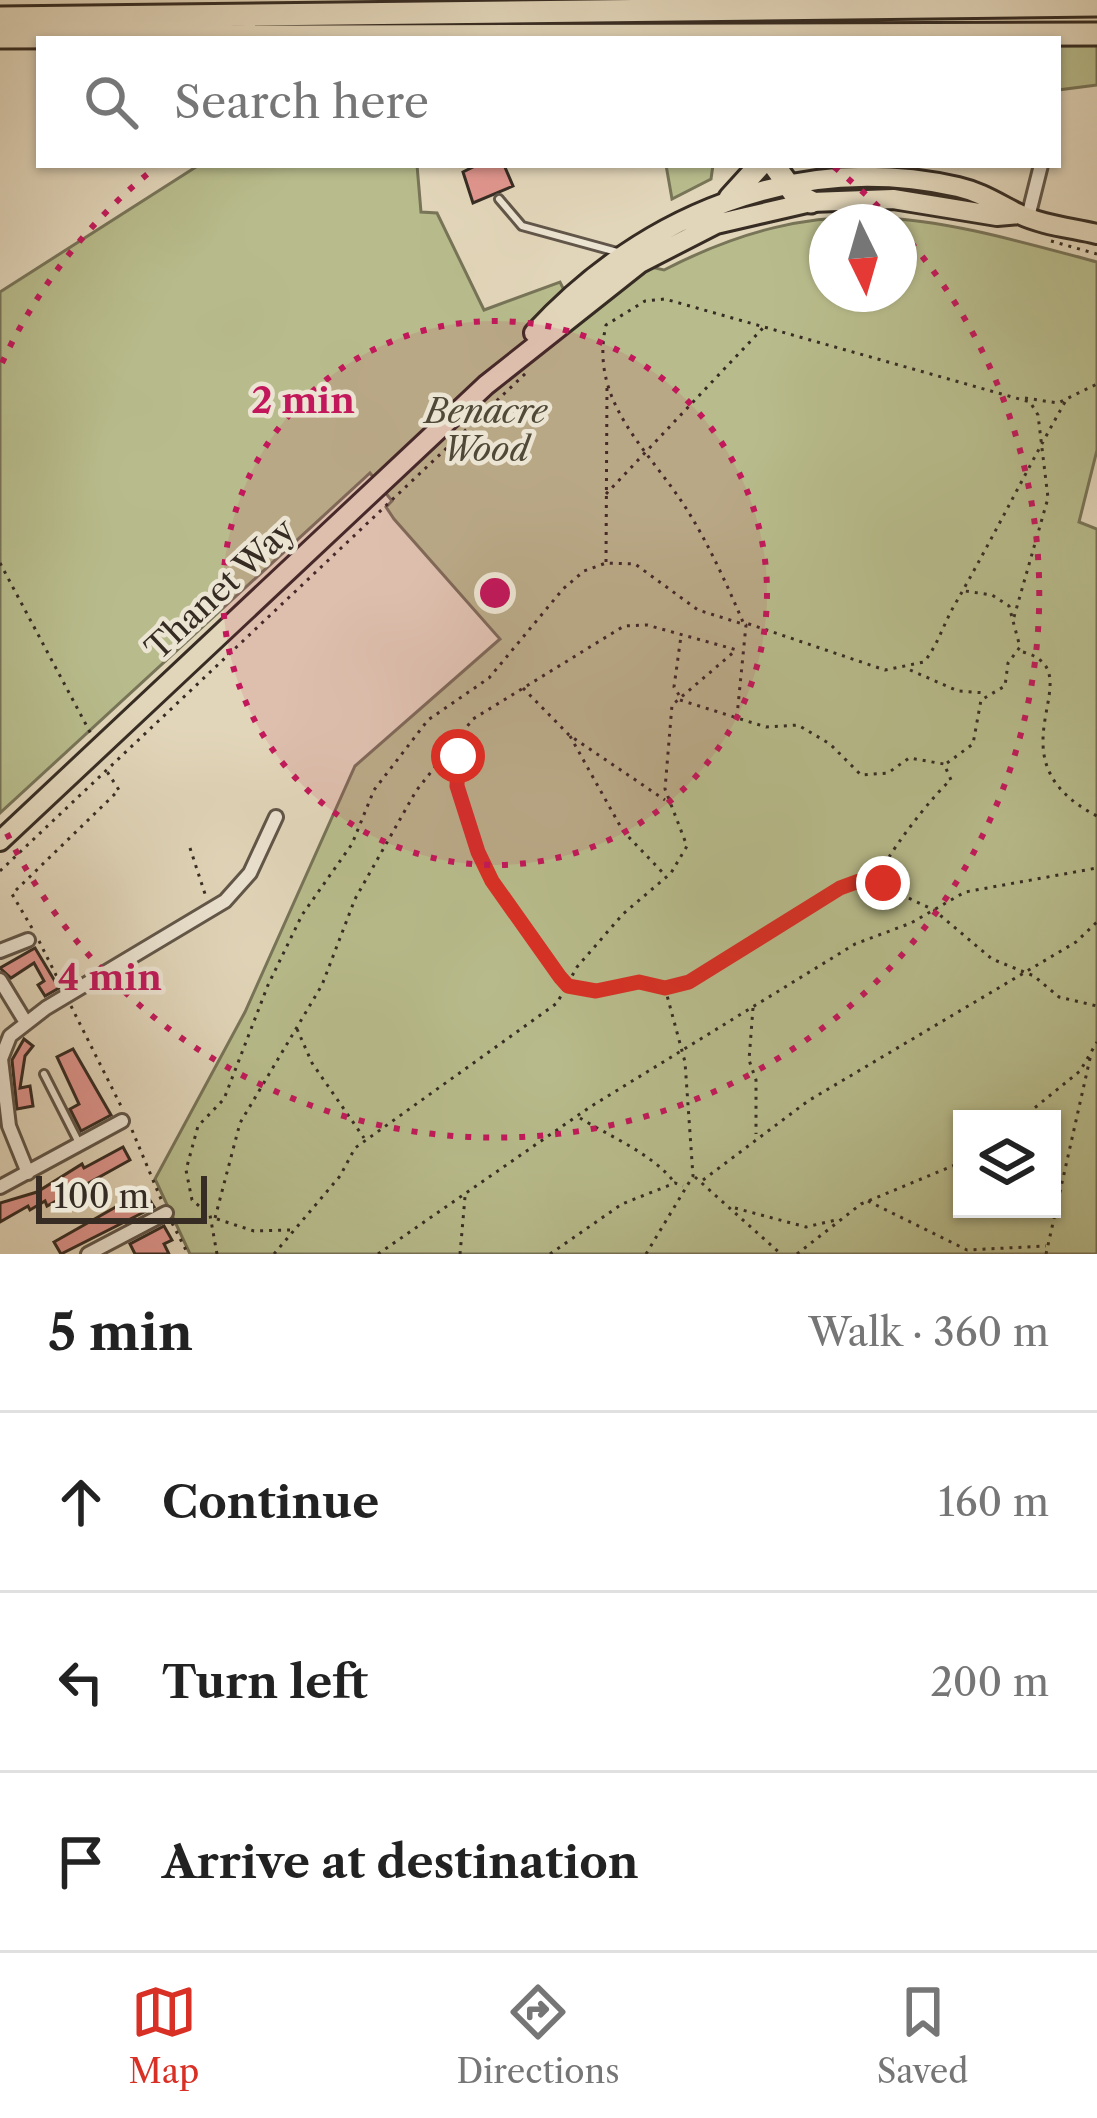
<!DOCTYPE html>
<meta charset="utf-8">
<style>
:root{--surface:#fff;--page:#f6f6f6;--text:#222;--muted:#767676;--line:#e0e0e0;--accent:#d93025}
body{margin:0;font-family:"Libre Caslon Text",serif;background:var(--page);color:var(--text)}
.controls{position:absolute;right:36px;bottom:36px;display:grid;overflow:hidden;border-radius:0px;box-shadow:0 3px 9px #0004}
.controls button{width:108px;height:108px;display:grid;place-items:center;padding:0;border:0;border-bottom:3px solid var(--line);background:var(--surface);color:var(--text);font:60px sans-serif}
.compass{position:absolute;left:809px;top:204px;width:108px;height:108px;border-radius:50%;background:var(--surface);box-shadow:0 3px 9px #0004;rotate:175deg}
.scale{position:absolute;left:36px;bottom:30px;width:171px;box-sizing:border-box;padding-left:12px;border:6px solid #362c23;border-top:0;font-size:33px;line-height:42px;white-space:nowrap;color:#362c23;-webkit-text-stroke:9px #ece4d2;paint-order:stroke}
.stop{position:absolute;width:36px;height:36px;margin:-27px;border:9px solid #d93025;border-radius:50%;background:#fff}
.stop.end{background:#d93025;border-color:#fff;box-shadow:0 3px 12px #0008}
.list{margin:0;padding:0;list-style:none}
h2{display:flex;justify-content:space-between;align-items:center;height:156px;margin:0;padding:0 48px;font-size:51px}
h2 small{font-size:39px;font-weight:400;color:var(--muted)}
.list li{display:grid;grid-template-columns:78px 1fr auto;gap:36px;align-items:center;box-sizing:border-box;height:180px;padding:0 48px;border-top:3px solid var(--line)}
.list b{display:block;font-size:45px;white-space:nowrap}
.list em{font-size:39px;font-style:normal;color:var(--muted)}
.icon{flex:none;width:66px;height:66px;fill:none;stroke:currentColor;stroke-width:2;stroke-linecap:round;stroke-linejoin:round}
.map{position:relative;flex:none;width:1097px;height:1254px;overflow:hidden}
.search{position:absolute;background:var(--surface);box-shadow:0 3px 9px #0004;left:36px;right:36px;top:36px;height:132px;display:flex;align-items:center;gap:30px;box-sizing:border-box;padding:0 42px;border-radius:0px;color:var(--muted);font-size:45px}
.sheet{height:696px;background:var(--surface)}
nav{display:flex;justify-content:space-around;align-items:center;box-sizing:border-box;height:168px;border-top:3px solid var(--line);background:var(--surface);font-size:33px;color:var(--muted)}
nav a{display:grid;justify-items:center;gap:6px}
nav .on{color:var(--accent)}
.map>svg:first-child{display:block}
</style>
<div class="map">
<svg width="1097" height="1254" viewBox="0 0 1097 1254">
<rect width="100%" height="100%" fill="#e2d6ba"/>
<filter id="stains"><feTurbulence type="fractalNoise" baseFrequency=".00167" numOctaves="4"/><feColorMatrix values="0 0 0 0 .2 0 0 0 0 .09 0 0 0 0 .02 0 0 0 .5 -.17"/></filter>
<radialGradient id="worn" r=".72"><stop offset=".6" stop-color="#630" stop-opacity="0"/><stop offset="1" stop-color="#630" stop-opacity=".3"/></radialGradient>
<path fill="#b8bc8c" stroke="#777458" stroke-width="3" fill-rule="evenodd" d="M1058 43H1097V85L1058 90Z
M199 165H417L421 212 437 213 484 310 560 282 580 322 651 267 664 270C827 186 930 217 1097 262V450L1079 522 1097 529V1254H190L155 1179 245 1012 355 766 500 639 394 519 386 507 392 501 370 473 0 813V292ZM827 222H899V294H827ZM962 1119H1052V1209H962Z
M666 165H713L711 179 672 199Z"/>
<path fill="#e1968f" stroke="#362c23" stroke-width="3" d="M477 165H504L513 186 473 203 463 172Z
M35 948 59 988 45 996 38 985 44 981 34 963 11 978 0 968Z
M24 1039 33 1046 25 1056 20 1088 30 1086 33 1106 17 1109 12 1060Z
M73 1049 111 1115 81 1131 70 1109 79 1104 57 1057Z
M123 1147 130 1160 47 1206 45 1201 30 1210 28 1206 0 1222V1203L37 1192 82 1164 84 1168Z
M144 1191 154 1207 61 1254 54 1242Z
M164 1226 172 1240 164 1244 169 1254H135L130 1244Z"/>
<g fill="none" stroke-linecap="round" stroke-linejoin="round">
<g stroke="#615649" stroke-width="12">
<path id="lane" d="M499 199 522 226 617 252
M44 1074 78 1141"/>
</g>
<g stroke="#615649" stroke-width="18">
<path id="street" d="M1028 217 1041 165
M0 951 28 940
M0 980 25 1021
M28 1173 9 1126 1 1059 10 1036 46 1008 225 901 250 873 276 817
M0 1187 122 1121
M88 1254 166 1213"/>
</g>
<g stroke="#362c23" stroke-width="24">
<path id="primary" d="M534 333C643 215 796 151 958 187 980 192 997 203 1017 213 1040 225 1072 228 1097 234
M0 841 486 385 640 263 716 224 811 202 893 199 997 216 1019 214"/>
</g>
<g stroke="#362c23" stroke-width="27">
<path id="highway" d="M0 18 1097 5
M0 37 1097 34
M774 165 794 193 811 202
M730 198 760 165"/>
</g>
<path stroke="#362c23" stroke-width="3" stroke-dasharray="3 6" stroke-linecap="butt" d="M1051 241 1097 254
M1025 398 1058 403 1097 384
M606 494 763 328
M606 562 607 385
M0 563 91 734
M1014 617 1048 498 1038 415 1030 402 665 299 645 301 606 325C588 404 652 452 689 513 710 547 727 585 743 622L885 670 924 662C938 645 943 625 954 606 993 538 1027 469 1065 402
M1023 652C1097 672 983 757 1097 816
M910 670 958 691 986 693
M523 688 569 735 665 800
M679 695 674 687 681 636
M680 700 766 727 798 725 830 744 861 775 888 773 909 758 944 764 951 780C935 792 879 864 878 880
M570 736 623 831 665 875
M457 737C459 756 454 774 458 792 469 833 535 974 574 988 605 999 635 971 664 987
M947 763 973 744 981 700 1005 686 1008 663 1020 647 1009 606 992 595 965 591
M190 848 206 897
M0 871 526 373
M32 928 12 894 119 790 106 770
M39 941 62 987
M71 1006 123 1110
M753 1008 749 1060 756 1080V1134
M297 1029 312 1063 364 1138
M580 1118C609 1136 653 1154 674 1182
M1021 1119 1080 1071 1097 1042
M132 1130 163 1204
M695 1177 781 1254
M703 1180 808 1101 1076 942 1097 922
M868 1201 967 1250 1046 1246
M735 1208 806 1227 836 1220
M215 1218 240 1123 322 985 355 899 416 791 473 719 624 626 647 625 737 650
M217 1219 254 1231 290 1230
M172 1223 188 1254
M217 1254 210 1215 192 1200 186 1170 198 1126 224 1099 268 985 302 915 352 844 374 790 428 720 489 678 563 589 584 571 606 563 635 564 698 610 746 625 737 716
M274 1254 340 1176 355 1148 557 1003 577 967 623 914 671 873 687 846 665 789 672 705 735 651
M378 1254 590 1107 855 944 911 923 965 892 1097 868
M460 1254 465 1197
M550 1254 622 1204 675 1183 683 1186
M646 1254 693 1176 685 1062 665 988 706 973 826 896 870 880 934 910 992 959 1034 976 1059 997 1097 1006
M797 1254 861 1204 962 1162
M1046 1254 1091 1054"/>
<use href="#lane" stroke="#ece4d2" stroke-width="6"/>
<use href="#street" stroke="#ece4d2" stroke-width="12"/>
<use href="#primary" stroke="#e2d6ba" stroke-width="18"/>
<use href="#highway" stroke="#e2d6ba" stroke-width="21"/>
</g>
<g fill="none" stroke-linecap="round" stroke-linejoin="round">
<path stroke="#d93025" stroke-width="15" d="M458 756 457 786 478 852 492 881 560 977 568 986 596 991 639 982 665 988 689 982 840 888 859 881 883 883"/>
</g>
<circle cx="495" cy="593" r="272" fill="#c2185b" fill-opacity=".12"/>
<g fill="none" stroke="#c2185b" stroke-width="6" stroke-dasharray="6 12">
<circle cx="495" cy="593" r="272"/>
<path d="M2 363A544 544 0 0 1 156 167M834 167A544 544 0 0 1 893 222M899 229A544 544 0 1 1 2 823"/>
</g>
<g text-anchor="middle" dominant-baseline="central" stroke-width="9" stroke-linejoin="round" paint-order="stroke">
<g font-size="33" font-style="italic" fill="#504938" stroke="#ece4d2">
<text x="486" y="411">Benacre<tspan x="486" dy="38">Wood</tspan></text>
</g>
<g font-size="33" fill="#362c23" stroke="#ece4d2">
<text transform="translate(220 589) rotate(-43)">Thanet Way</text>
</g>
</g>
<circle cx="495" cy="593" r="18" fill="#c2185b" stroke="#ece4d2" stroke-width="6"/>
<g font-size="36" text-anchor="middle" font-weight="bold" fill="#c2185b" stroke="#ece4d2" stroke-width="9" stroke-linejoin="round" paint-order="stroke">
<text x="303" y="413">2 min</text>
<text x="110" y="990">4 min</text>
</g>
<rect width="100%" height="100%" filter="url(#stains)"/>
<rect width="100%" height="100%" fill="url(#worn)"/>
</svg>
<div class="controls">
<button><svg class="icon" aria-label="layers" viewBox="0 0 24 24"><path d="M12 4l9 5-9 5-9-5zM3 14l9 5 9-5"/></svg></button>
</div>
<svg class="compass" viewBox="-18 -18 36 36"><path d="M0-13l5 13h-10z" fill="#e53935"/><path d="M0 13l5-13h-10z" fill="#767676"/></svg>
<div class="scale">100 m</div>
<div class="stop" style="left:458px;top:756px"></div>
<div class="stop end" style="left:883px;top:883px"></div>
<div class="search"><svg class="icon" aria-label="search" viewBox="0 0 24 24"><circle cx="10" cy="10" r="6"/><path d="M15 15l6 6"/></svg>Search here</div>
</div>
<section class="sheet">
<h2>5 min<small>Walk · 360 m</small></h2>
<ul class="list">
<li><svg class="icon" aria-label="ahead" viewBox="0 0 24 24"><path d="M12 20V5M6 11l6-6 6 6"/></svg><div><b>Continue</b></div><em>160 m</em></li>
<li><svg class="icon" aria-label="left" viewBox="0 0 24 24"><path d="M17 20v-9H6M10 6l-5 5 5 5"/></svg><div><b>Turn left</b></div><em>200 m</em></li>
<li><svg class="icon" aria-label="arrive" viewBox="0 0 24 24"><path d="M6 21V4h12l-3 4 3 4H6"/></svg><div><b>Arrive at destination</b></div></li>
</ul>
</section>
<nav>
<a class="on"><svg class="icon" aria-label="map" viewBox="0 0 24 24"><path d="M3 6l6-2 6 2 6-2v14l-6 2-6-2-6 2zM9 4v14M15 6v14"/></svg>Map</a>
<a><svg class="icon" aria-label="directions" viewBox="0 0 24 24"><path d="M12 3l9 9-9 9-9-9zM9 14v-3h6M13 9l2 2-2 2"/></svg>Directions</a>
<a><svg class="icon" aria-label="saved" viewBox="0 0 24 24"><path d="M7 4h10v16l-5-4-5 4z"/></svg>Saved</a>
</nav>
